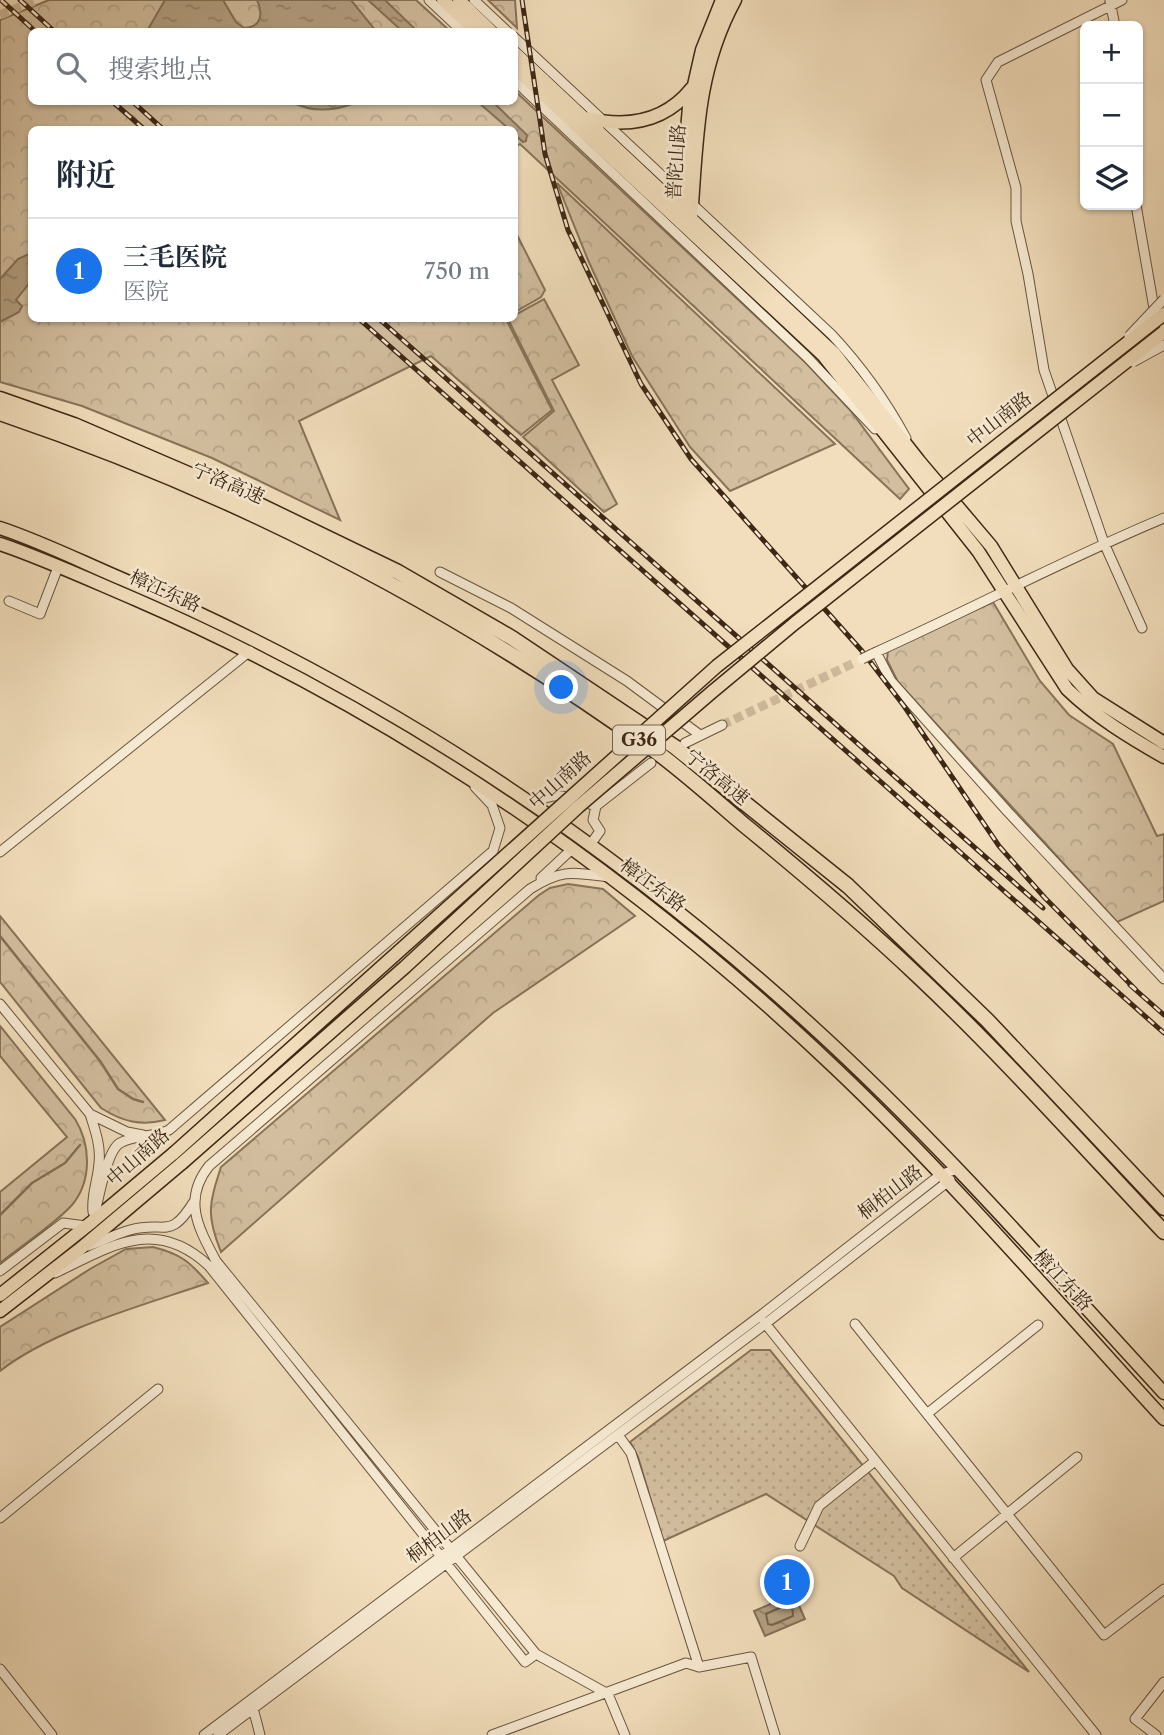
<!DOCTYPE html>
<html lang="zh">
<meta charset="utf-8">
<style>
:root{--surface:#fff;--page:#f6f6f7;--text:#1f2937;--muted:#747a83;--line:#e0e1e3;--accent:#1a73e8}
body{margin:0;font-family:"Libre Caslon Text","Noto Serif SC",serif;background:var(--page);color:var(--text)}
.controls{position:absolute;right:21px;top:21px;display:grid;overflow:hidden;border-radius:10px;box-shadow:0 2px 5px #0004}
.controls button{width:63px;height:63px;display:grid;place-items:center;padding:0;border:0;border-bottom:2px solid var(--line);background:var(--surface);color:var(--text);font:35px sans-serif}
.you{position:absolute;left:562px;top:688px;width:24px;height:24px;margin:-18px;border:5px solid #fff;border-radius:50%;background:#1a73e8;box-shadow:0 0 0 10px #1a73e833}
.badge{display:grid;place-items:center;width:46px;height:46px;border-radius:50%;background:var(--accent);color:#fff;font-size:23px;font-weight:700}
.pin{position:absolute;translate:-50% -50%;border:4px solid #fff;box-shadow:0 2px 7px #0006}
.list{margin:0;padding:0;list-style:none}
h2{display:flex;justify-content:space-between;align-items:center;height:91px;margin:0;padding:0 28px;font-size:30px}
h2 small{font-size:23px;font-weight:400;color:var(--muted)}
.list li{display:grid;grid-template-columns:46px 1fr auto;gap:21px;align-items:center;box-sizing:border-box;height:105px;padding:0 28px;border-top:2px solid var(--line)}
.list b{display:block;font-size:26px;white-space:nowrap}
.list p{margin:0;font-size:23px;white-space:nowrap;color:var(--muted)}
.list em{font-size:23px;font-style:normal;color:var(--muted)}
.icon{flex:none;width:38px;height:38px;fill:none;stroke:currentColor;stroke-width:2;stroke-linecap:round;stroke-linejoin:round}
.map{position:relative;flex:none;width:1164px;height:1735px;overflow:hidden}
.search{position:absolute;background:var(--surface);box-shadow:0 2px 5px #0004;left:28px;top:28px;width:490px;height:77px;display:flex;align-items:center;gap:18px;box-sizing:border-box;padding:0 24px;border-radius:10px;color:var(--muted);font-size:26px}
.panel{position:absolute;background:var(--surface);box-shadow:0 2px 5px #0004;left:28px;top:126px;width:490px;height:196px;border-radius:10px}
.map>svg:first-child{display:block}
</style>
<div class="map">
<svg width="1164" height="1735" viewBox="0 0 1164 1735">
<defs>
<pattern id="grass-dots" width="8" height="8" patternUnits="userSpaceOnUse" patternTransform="scale(1.75)"><rect width="8" height="8" fill="#d3bfa0"/><path d="M2 2h.1M6 6h.1" fill="none" stroke="#b6a489" stroke-width="1.8" stroke-linecap="round"/></pattern>
<pattern id="forest-crowns" width="20" height="18" patternUnits="userSpaceOnUse" patternTransform="scale(1.75)"><rect width="20" height="18" fill="#d3bfa0"/><path d="M2 6a3 3 0 1 1 6 0M12 15a3 3 0 1 1 6 0" fill="none" stroke="#b6a489"/></pattern>
<pattern id="water-ripples" width="26" height="14" patternUnits="userSpaceOnUse" patternTransform="scale(1.75)"><rect width="26" height="14" fill="#b4a083"/><path d="M2 4q2-2 4 0t4 0M15 11q2-2 4 0t4 0" fill="none" stroke="#94826a"/></pattern>
</defs>
<rect width="100%" height="100%" fill="#f2debc"/>
<filter id="stains"><feTurbulence type="fractalNoise" baseFrequency=".00286" numOctaves="4"/><feColorMatrix values="0 0 0 0 .2 0 0 0 0 .09 0 0 0 0 .02 0 0 0 .5 -.17"/></filter>
<radialGradient id="worn" r=".72"><stop offset=".6" stop-color="#630" stop-opacity="0"/><stop offset="1" stop-color="#630" stop-opacity=".3"/></radialGradient>
<path fill="url(#grass-dots)" stroke="#88735a" stroke-width="2" d="M751 1350H770L1029 1672 902 1588 894 1576 766 1494 663 1541 638 1457 630 1442Z"/>
<path fill="url(#forest-crowns)" stroke="#88735a" stroke-width="2" d="M49 0H416L450 31 32 32V102H514L515 91 807 364 850 410 909 489 900 499 520 144 515 147 514 130H32V318L506 319 552 410 521 435 431 356 299 421 340 520 212 458 82 406 0 382V20Z
M488 0H515L517 28Z
M557 183 835 444 730 491 690 447 632 356 588 260Z
M514 229 545 290 541 297 515 312Z
M544 299 579 365 552 380 617 504 604 512 523 437 554 411 508 319 514 318 515 315Z
M993 602 1040 681 1069 715 1113 744 1157 836 1164 834V901L1117 922 898 682 887 660 888 650Z
M568 884 603 889 635 916 493 1013 221 1252C206 1215 209 1204 221 1167L539 895 550 888Z
M0 916 165 1120C141 1126 123 1122 101 1108L0 982Z
M0 1026 75 1119C91 1145 92 1181 72 1205 56 1223 20 1247 0 1263V1192L67 1137 0 1056Z
M153 1247C181 1254 190 1262 208 1283 144 1305 54 1329 0 1371V1327L90 1269 126 1249Z"/>
<path fill="url(#water-ripples)" stroke="#847057" stroke-width="2" d="M165 0H223L236 22 244 28C262 27 263 14 257 0H351L376 31H147Z
M368 0H385L417 31H402Z
M292 102H357C336 111 312 113 292 102Z
M478 102H493L527 135 526 141 523 142 515 135 514 130 509 129Z
M31 253V281L16 300 22 306 19 312 0 322V279L18 259Z
M794 1594 805 1619 765 1636 754 1611Z"/>
<g fill="none" stroke-linecap="round" stroke-linejoin="round">
<path stroke="#78644c" stroke-width="2" d="M788 1604 792 1606 793 1616 772 1625 768 1624 766 1614Z"/>
<path stroke="#847057" stroke-width="2.5" d="M0 936 100 1061 118 1089 133 1099 143 1102
M0 1215 32 1183 65 1163 80 1145"/>
<path stroke="#ceb99b" stroke-width="9" stroke-dasharray="9 4.5" stroke-linecap="butt" d="M0 15 37 0
M722 725 854 663"/>
<g stroke="#6a553f" stroke-width="11">
<path id="minor" d="M429 0 463 32
M474 0 508 32
M1122 0 998 62 986 80 1016 188V221L1028 274 1044 370 1104 543 1142 628
M1110 1 1115 26
M514 37 832 335C860 365 886 401 906 438
M514 80 807 357 875 429
M1136 205 1155 314
M440 572 511 608 627 681 700 735
M9 601 40 614 58 567
M876 652 891 681 1008 812 1164 979
M872 654C970 610 1065 559 1164 518
M685 743 722 725
M535 804C556 788 572 799 596 806L593 820 600 831 590 845
M596 806 651 763
M0 852 250 651
M608 877C572 872 562 869 530 889L209 1166C182 1200 199 1229 216 1261L536 1654 608 1694 625 1735
M541 878 572 849
M0 1004 90 1114
M93 1212C91 1195 98 1180 99 1163 101 1146 95 1130 90 1114L127 1132 143 1135
M93 1221C98 1203 106 1151 120 1143 134 1135 154 1137 169 1130L493 851 500 828 492 805 475 787
M88 1246C102 1241 116 1234 130 1230 167 1220 169 1242 195 1200
M0 1271 63 1223 86 1226
M55 1273C111 1246 155 1216 209 1266L525 1662 536 1654
M764 1322 1096 1735
M855 1324 1104 1635 1164 1589
M928 1413 1038 1325
M618 1435 631 1453 699 1667
M0 1518 158 1389
M800 1546 819 1506 875 1461
M953 1558 1077 1457
M0 1669 52 1735
M253 1708 260 1735
M204 1735 760 1316 940 1175 957 1169
M218 1735 765 1324 950 1180
M492 1735 686 1663 699 1667 751 1657 775 1735
M1156 1735 1135 1719 1164 1682"/>
</g>
<g stroke="#3d2715" stroke-width="15">
<path id="major" d="M443 0 477 32
M459 0 492 32
M514 52 834 353 919 461 991 546 1067 669 1093 698 1164 743
M514 67 823 355 978 551 1067 689C1096 717 1129 737 1164 757
M586 118C627 128 665 122 692 88
M680 211 689 107 702 50 722 0
M687 221 691 219C697 140 696 72 735 0
M0 528C42 542 82 562 122 579 376 687 608 840 812 1026 937 1140 1049 1268 1164 1393
M0 544C47 560 92 581 137 600 397 713 630 873 835 1068 951 1178 1056 1301 1164 1419
M0 1295 93 1221 174 1153
M0 1311 80 1249 182 1163"/>
</g>
<g stroke="#3d2715" stroke-width="17">
<path id="highway" d="M0 399 74 425 251 501 398 572 512 638 675 747 848 886 987 1020 1164 1208
M0 413C233 492 454 606 654 750 685 773 714 799 743 824 803 873 862 923 918 976 1004 1057 1083 1146 1164 1232"/>
</g>
<use href="#minor" stroke="#f7ead3" stroke-width="9"/>
<use href="#major" stroke="#f2debc" stroke-width="12"/>
<use href="#highway" stroke="#f2debc" stroke-width="14"/>
<g stroke="#3d2715" stroke-width="5">
<path id="rail" d="M1 0 36 32
M20 0 55 32
M522 0 545 154 568 230 641 384 691 459 862 651 904 706 999 846 1045 898 1136 990
M113 102 145 130
M133 102 164 130
M358 318 1164 1033
M378 318 1043 908
M1130 985 1164 1015"/>
</g>
<use href="#rail" stroke="#f7ead3" stroke-width="2.5" stroke-dasharray="8" stroke-linecap="butt"/>
<g stroke="#6a553f" stroke-width="11" stroke-linecap="butt">
<path id="minor-bridge" d="M1129 336 1164 299
M1133 362 1164 345
M862 659 872 654"/>
</g>
<g stroke="#3d2715" stroke-width="15" stroke-linecap="butt">
<path id="major-bridge" d="M174 1153 717 666 1164 314
M182 1163 405 967 578 807 712 692 795 623 1164 332"/>
</g>
<use href="#minor-bridge" stroke="#f7ead3" stroke-width="9"/>
<use href="#major-bridge" stroke="#f2debc" stroke-width="12"/>
</g>
<g text-anchor="middle" dominant-baseline="central" stroke-width="5" stroke-linejoin="round" paint-order="stroke">
<rect fill="#f7ead3" stroke="#75624e" stroke-width="2" x="613" y="725.5" width="52" height="29" rx="5"/>
<g font-size="18" font-weight="bold" fill="#3d2715">
<text x="639" y="740">G36</text>
</g>
<g font-size="19" fill="#3d2715" stroke="#f7ead3">
<text transform="translate(676 162) rotate(-86)">普陀山路</text>
<text transform="translate(999 419) rotate(-38)">中山南路</text>
<text transform="translate(228 483) rotate(23)">宁洛高速</text>
<text transform="translate(165 591) rotate(24)">樟江东路</text>
<text transform="translate(717 777) rotate(39)">宁洛高速</text>
<text transform="translate(560 780) rotate(-42)">中山南路</text>
<text transform="translate(653 885) rotate(36)">樟江东路</text>
<text transform="translate(138 1157) rotate(-41)">中山南路</text>
<text transform="translate(890 1192) rotate(-38)">桐柏山路</text>
<text transform="translate(1063 1280) rotate(47)">樟江东路</text>
<text transform="translate(439 1536) rotate(-37)">桐柏山路</text>
</g>
</g>
<rect width="100%" height="100%" filter="url(#stains)"/>
<rect width="100%" height="100%" fill="url(#worn)"/>
</svg>
<div class="controls">
<button>+</button>
<button>−</button>
<button><svg class="icon" aria-label="layers" viewBox="0 0 24 24"><path d="M12 4l9 5-9 5-9-5zM3 14l9 5 9-5"/></svg></button>
</div>
<div class="you"></div>
<div class="pin badge" style="left:787px;top:1582px">1</div>
<div class="search"><svg class="icon" aria-label="search" viewBox="0 0 24 24"><circle cx="10" cy="10" r="6"/><path d="M15 15l6 6"/></svg>搜索地点</div>
<section class="panel">
<h2>附近<small></small></h2>
<ul class="list">
<li><span class="badge">1</span><div><b>三毛医院</b><p>医院</p></div><em>750 m</em></li>
</ul>
</section>
</div>
